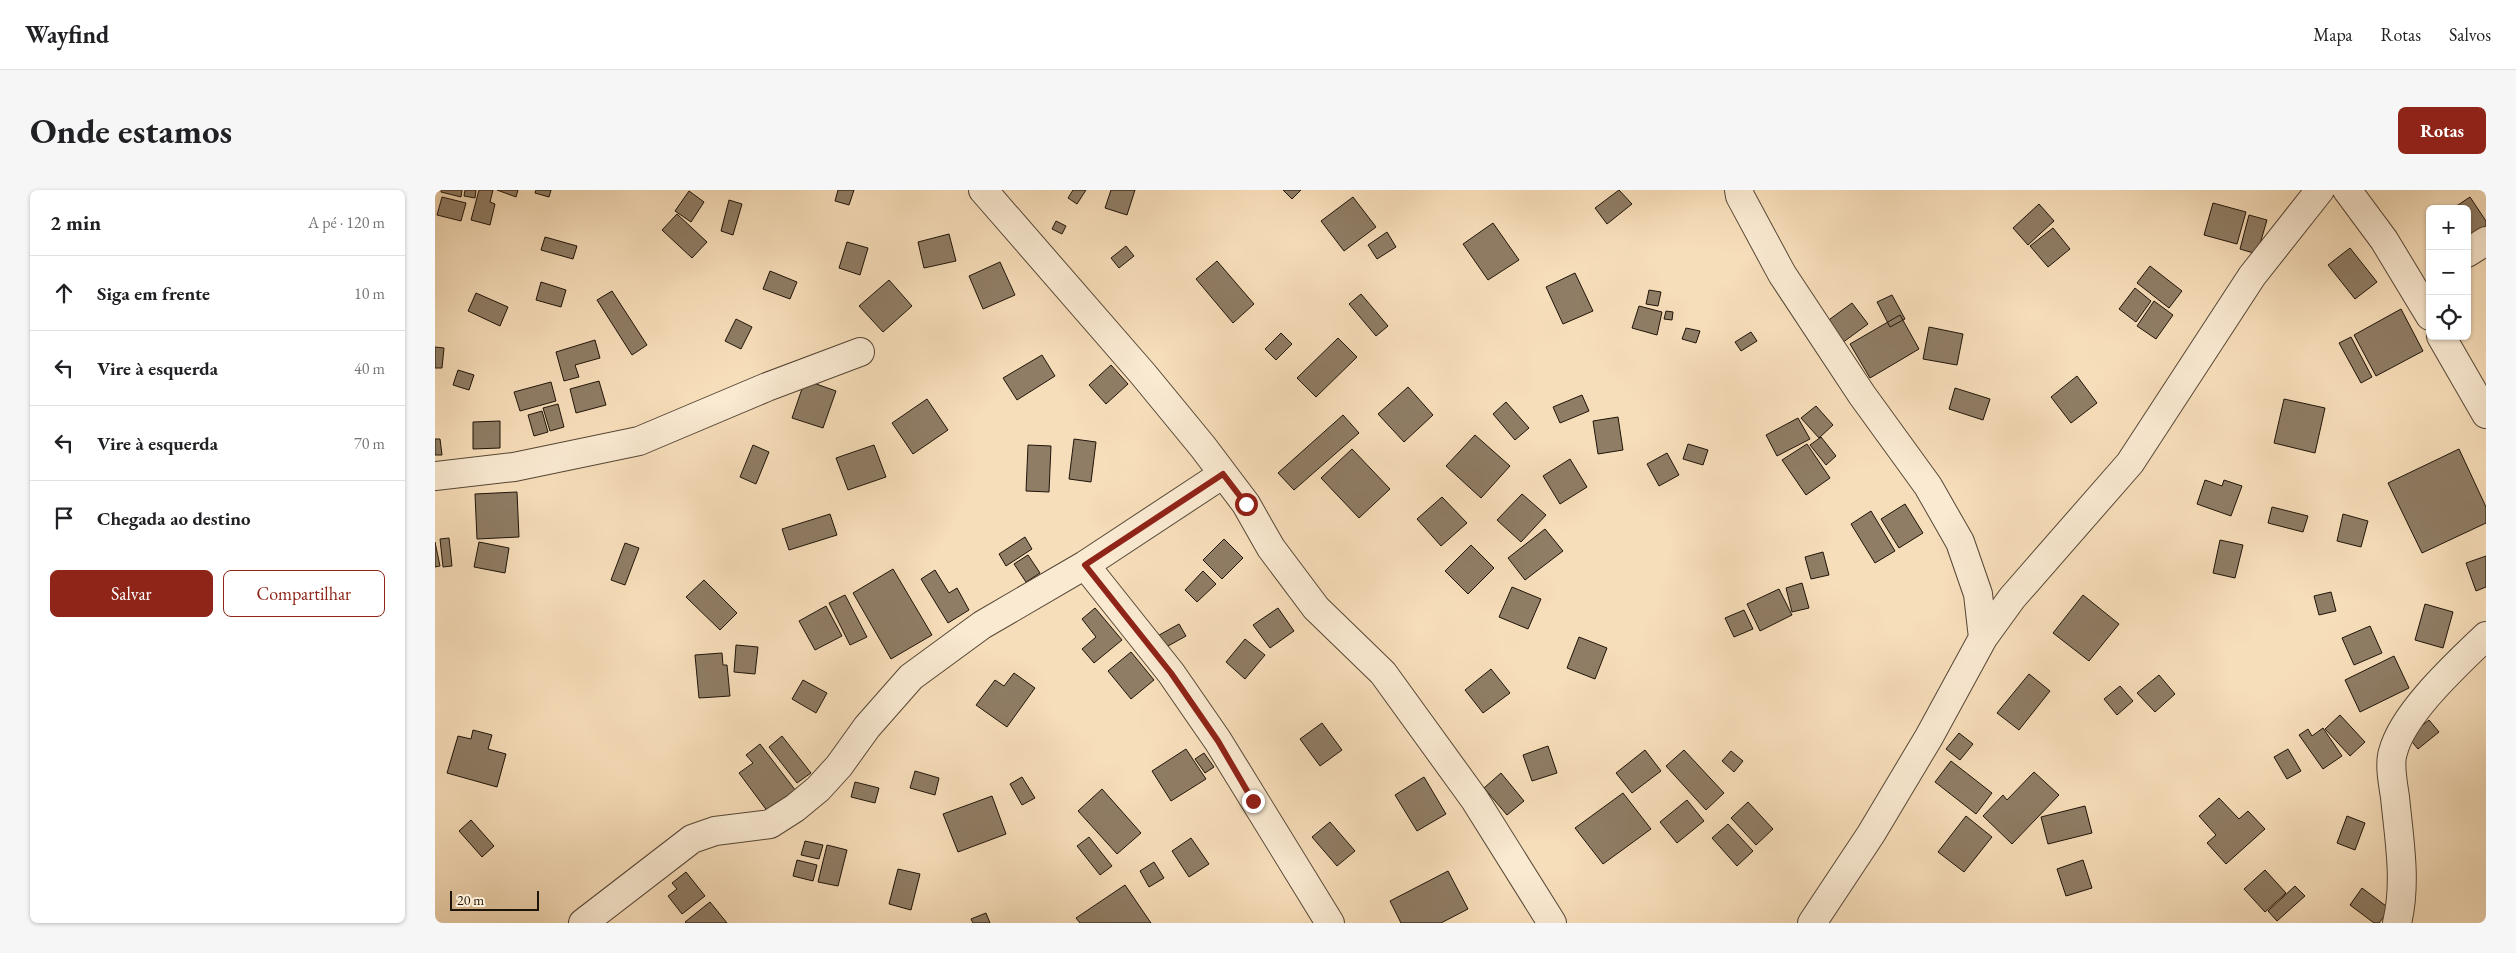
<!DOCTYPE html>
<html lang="pt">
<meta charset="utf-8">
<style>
:root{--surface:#fff;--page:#f6f6f6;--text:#202124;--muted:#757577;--line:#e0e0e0;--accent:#8f2418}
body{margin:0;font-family:"EB Garamond",serif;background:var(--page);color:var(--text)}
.controls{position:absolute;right:15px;top:15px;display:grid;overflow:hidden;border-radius:8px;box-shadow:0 1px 4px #0004}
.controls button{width:45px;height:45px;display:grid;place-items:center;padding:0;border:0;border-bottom:1px solid var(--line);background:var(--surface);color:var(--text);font:25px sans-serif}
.scale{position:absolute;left:15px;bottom:12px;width:89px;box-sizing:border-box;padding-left:5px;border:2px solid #1f1409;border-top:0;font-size:14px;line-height:18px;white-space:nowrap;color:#1f1409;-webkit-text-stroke:4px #faead2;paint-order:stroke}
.stop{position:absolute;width:15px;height:15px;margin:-11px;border:4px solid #8f2418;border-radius:50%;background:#fff}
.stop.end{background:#8f2418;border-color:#fff;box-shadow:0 1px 5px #0008}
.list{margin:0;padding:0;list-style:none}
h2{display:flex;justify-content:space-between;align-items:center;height:65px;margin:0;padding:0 20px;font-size:21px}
h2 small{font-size:16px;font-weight:400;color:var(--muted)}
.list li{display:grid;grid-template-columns:32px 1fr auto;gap:15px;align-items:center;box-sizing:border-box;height:75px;padding:0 20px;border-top:1px solid var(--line)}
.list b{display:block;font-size:19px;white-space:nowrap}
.list em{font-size:16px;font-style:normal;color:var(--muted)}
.actions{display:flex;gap:10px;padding:15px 20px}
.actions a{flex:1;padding:11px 0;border:1px solid var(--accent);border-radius:8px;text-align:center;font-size:18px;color:var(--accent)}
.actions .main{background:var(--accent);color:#fff}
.icon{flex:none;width:28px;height:28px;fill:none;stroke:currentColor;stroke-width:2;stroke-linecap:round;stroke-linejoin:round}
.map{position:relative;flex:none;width:2051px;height:733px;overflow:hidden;border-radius:8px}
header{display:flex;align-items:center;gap:30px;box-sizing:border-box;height:70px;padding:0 25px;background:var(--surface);border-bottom:1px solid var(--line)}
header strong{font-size:24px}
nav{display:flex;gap:28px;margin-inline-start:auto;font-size:18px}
.intro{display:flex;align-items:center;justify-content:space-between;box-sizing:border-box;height:120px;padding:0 30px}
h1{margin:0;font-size:35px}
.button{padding:12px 22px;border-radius:8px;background:var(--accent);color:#fff;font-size:18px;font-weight:700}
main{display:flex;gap:30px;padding:0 30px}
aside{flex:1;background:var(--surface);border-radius:8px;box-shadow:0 1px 4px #0004}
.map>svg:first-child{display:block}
</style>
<header>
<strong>Wayfind</strong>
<nav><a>Mapa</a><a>Rotas</a><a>Salvos</a></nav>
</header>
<div class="intro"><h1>Onde estamos</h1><a class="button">Rotas</a></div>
<main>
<aside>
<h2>2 min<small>A pé · 120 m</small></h2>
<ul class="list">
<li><svg class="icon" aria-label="ahead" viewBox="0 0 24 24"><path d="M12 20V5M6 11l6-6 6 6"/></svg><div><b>Siga em frente</b></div><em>10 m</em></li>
<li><svg class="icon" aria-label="left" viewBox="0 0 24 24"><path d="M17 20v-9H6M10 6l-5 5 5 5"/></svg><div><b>Vire à esquerda</b></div><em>40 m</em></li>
<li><svg class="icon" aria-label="left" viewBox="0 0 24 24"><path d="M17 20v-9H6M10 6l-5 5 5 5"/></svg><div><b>Vire à esquerda</b></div><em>70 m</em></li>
<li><svg class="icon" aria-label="arrive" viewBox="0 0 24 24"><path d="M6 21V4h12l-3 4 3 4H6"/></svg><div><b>Chegada ao destino</b></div></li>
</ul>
<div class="actions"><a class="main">Salvar</a><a>Compartilhar</a></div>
</aside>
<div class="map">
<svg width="2051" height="733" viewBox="0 0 2051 733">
<rect width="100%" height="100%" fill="#f7deba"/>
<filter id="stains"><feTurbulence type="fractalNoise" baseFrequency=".004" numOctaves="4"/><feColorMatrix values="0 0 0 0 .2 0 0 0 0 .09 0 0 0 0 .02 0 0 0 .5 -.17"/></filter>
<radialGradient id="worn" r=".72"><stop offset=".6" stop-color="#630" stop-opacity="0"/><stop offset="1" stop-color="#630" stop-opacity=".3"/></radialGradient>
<path fill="#8f7d65" stroke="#1f1409" d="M6 0H27L26 7 6 2Z
M30 0H41L40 8 29 6Z
M44 0H58L55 12 60 14 55 35 36 30Z
M62 0H83L81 7Z
M101 0H116L114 7 100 3Z
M403 0H419L414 15 400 11Z
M638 0H651L642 14 633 8Z
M676 0H700L692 25 670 18Z
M848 0H866L857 9Z
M1184 0 1197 14 1172 34 1160 18Z
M254 1 269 12 256 32 240 21Z
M7 7 31 13 26 31 2 25Z
M918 7 941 37 909 61 886 31Z
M2035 7 2051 31V45L2032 57V19H2017Z
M294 10 307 14 298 45 286 41Z
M1778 13 1811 22 1802 54 1769 45Z
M1604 14 1619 31 1593 55 1578 38Z
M242 24 272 52 257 68 227 40Z
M1814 25 1832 30 1822 64 1805 59Z
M621 31 631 36 627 44 617 39Z
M1058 33 1084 70 1053 90 1028 54Z
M1618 38 1635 59 1613 77 1595 56Z
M952 42 961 57 942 69 933 55Z
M514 44 521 71 489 78 483 52Z
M110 47 142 56 138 69 106 60Z
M412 52 433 58 425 85 404 78Z
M691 56 699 66 684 78 676 68Z
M1915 58 1942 92 1920 109 1893 75Z
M782 71 819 114 798 133 761 89Z
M565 72 580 105 548 119 534 86Z
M1715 76 1747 101 1734 118 1702 93Z
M335 81 362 92 355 109 328 99Z
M1140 83 1158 121 1128 134 1111 97Z
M454 90 477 116 448 142 424 116Z
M106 92 131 100 126 117 101 110Z
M1700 98 1716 111 1701 132 1684 119Z
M1214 100 1226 102 1223 116 1211 114Z
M177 101 212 155 197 165 162 110Z
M41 103 73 117 65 136 33 121Z
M926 104 953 136 941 146 914 114Z
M1457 105 1470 129 1455 137 1442 112Z
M1719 111 1738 125 1721 149 1702 136Z
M1417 113 1433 134 1407 153 1391 132Z
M1204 116 1227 122 1222 145 1197 138Z
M1966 119 1988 161 1941 186 1919 145Z
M1231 121 1238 122 1237 130 1229 129Z
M1465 125 1484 159 1435 188 1415 154Z
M301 129 317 137 306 159 290 151Z
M1494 137 1528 144 1522 175 1488 169Z
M1251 138 1265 141 1261 153 1247 149Z
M1316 142 1322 151 1306 161 1300 152Z
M846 143 857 154 841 170 830 159Z
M1916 147 1937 187 1926 193 1904 153Z
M903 148 922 167 881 207 862 188Z
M160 150 165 168 140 175 144 187 129 191 121 162Z
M0 157 9 158 7 178H0Z
M607 165 620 186 582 210 568 188Z
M676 175 693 194 671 214 654 195Z
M23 180 39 185 34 200 18 195Z
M1642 186 1662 213 1636 233 1616 207Z
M370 190 401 201 388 238 357 228Z
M164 191 171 215 141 223 135 199Z
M116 192 121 211 85 221 79 202Z
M973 197 998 225 969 252 943 224Z
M1520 198 1555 209 1548 230 1514 219Z
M1147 205 1154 221 1125 233 1118 217Z
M492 209 513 240 478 264 457 233Z
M1849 209 1890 218 1880 263 1839 253Z
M1071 212 1094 238 1080 250 1058 224Z
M123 214 129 237 115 241 108 218Z
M1381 216 1398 235 1384 248 1366 228Z
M107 221 113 242 99 246 93 225Z
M908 225 924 243 859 300 843 283Z
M1183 227 1188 260 1163 264 1158 231Z
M1363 228 1375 249 1342 266 1331 245Z
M65 231V258L38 259V232Z
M1040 245 1075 276 1046 308 1011 276Z
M1386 247 1401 266 1391 275 1375 255Z
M0 249H5L7 265H0Z
M639 249 661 252 656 292 634 289Z
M1253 254 1273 260 1268 275 1248 269Z
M1372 254 1395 288 1371 305 1347 270Z
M318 255 334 262 321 294 305 287Z
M439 255 451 287 413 300 401 268Z
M593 255 616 256 614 302 591 301Z
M917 259 955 299 924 328 886 288Z
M2024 259 2051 317V333L1987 363 1953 293Z
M1232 263 1244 285 1224 296 1212 274Z
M1135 269 1152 297 1125 314 1108 286Z
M1770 290 1787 296 1789 290 1807 296 1796 326 1762 314Z
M82 302 84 347 42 349 40 304Z
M1087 304 1111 325 1086 352 1062 330Z
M1007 307 1032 333 1006 356 982 329Z
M1470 314 1488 343 1464 358 1446 329Z
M1837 317 1873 326 1868 342 1833 333Z
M1436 321 1460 361 1440 373 1416 334Z
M395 324 402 345 354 360 347 339Z
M1908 324 1933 331 1926 357 1902 351Z
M1110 339 1128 361 1090 390 1073 368Z
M590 347 597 359 571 376 564 364Z
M14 348 17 376 8 377 5 349Z
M789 349 808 368 787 389 768 370Z
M1785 350 1808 355 1800 388 1778 383Z
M0 352 5 376 0 377Z
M44 352 74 358 70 383 39 377Z
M190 353 204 358 190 395 176 390Z
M1036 355 1059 378 1033 404 1010 381Z
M1388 362 1394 385 1376 389 1370 367Z
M593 365 605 383 591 392 579 374Z
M2051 366V397L2041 401 2031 373Z
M458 379 497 445 456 469 418 403Z
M500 380 514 403 522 398 534 420 513 433 486 389Z
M768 381 781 394 762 412 750 400Z
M269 390 302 423 285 440 251 407Z
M1367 393 1374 418 1357 422 1351 398Z
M1077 397 1106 409 1093 439 1064 427Z
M1344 399 1357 425 1325 441 1312 414Z
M1896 402 1901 421 1884 425 1879 406Z
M410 405 432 447 415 455 394 413Z
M1648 405 1684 434 1654 471 1618 443Z
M1990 414 2018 422 2008 458 1980 450Z
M391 416 407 446 380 460 364 431Z
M660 418 687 450 659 473 647 459 661 447 647 429Z
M843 418 859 441 835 458 818 435Z
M1309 420 1318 439 1299 447 1290 428Z
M744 434 751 446 724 461 717 449Z
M1935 436 1947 463 1919 475 1907 448Z
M1144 447 1172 458 1160 489 1132 478Z
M810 449 830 465 810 489 791 472Z
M301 455 323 457 320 484 299 482Z
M696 462 719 490 696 509 673 481Z
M287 463 288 475H292L295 506 264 508 260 465Z
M1959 466 1974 498 1925 522 1910 490Z
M1056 479 1075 503 1048 523 1030 500Z
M579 483 600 498 572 537 541 515 560 490 569 496Z
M1594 484 1615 501 1584 540 1562 523Z
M1724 485 1740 504 1720 522 1702 503Z
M368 490 392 503 381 523 357 509Z
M1685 496 1698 511 1682 525 1669 509Z
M1905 525 1930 552 1915 566 1890 539Z
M1994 530 2004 542 1983 559 1973 547Z
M887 533 907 560 885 576 865 549Z
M1888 538 1907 566 1888 579 1864 545 1873 539 1877 546Z
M38 540 57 545 53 559 71 564 62 597 12 583 23 546 36 549Z
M1524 543 1538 554 1525 570 1511 559Z
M347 546 376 583 362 593 334 557Z
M325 554 364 605 336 626 304 583 318 573 311 565Z
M1113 556 1122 583 1097 591 1088 565Z
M751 559 771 589 736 611 717 581Z
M1853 559 1866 581 1852 589 1839 567Z
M1210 560 1226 581 1197 603 1181 583Z
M1249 560 1289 603 1271 620 1231 576Z
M1296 561 1308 571 1299 582 1287 571Z
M769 563 779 577 770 583 760 569Z
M1516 571 1557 603 1541 624 1500 592Z
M480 581 504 588 500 605 475 598Z
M1599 582 1624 605 1577 654 1548 626 1568 605 1572 610Z
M1066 583 1089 611 1072 625 1049 598Z
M587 587 600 608 587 615 575 594Z
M989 587 1011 624 982 641 960 605Z
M420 592 444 598 440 613 416 607Z
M667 599 706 643 682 664 643 621Z
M1188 603 1216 639 1168 674 1140 638Z
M557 606 571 644 523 662 508 624Z
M1784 608 1804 629 1813 621 1830 639 1791 674 1772 653 1781 645 1764 626Z
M1252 610 1269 631 1242 653 1225 632Z
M1313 612 1338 639 1321 655 1296 628Z
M1650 616 1657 643 1613 654 1606 627Z
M1531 626 1557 647 1529 682 1503 662Z
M1912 626 1930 633 1920 660 1902 653Z
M36 630 59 656 47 667 24 641Z
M895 632 920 661 902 676 877 647Z
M1293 634 1318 661 1302 676 1277 648Z
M654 647 677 676 665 685 642 656Z
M756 648 774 674 754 687 737 661Z
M370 651 388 655 384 669 366 665Z
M392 655 412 660 403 696 383 692Z
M362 670 382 675 378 691 358 686Z
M1648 670 1657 698 1631 706 1622 679Z
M719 672 729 688 714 697 705 681Z
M463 679 485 684 476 720 454 714Z
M1830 680 1851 703 1830 722 1809 699Z
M1013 681 1033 719 1006 733H966L955 711Z
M251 682 270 706 247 724 233 706 242 699 237 693Z
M690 695 716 733H645L641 728Z
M1860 696 1870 706 1842 731 1833 721Z
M1927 698 1955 719 1944 733H1939L1915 715Z
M275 712 292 733H251L250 732Z
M551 723 555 733H538L536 729Z"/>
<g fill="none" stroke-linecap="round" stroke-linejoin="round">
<g stroke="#554635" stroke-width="30">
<path id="street" d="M548 0 708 184 768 257 811 314 836 358 881 418 948 483 1040 610 1117 733
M1304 0 1305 6 1347 84 1427 205 1493 296 1525 352 1543 404 1548 448
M1912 0 1949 50 1995 126
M2032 63 2051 51
M2006 146 2051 224
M0 286 79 277 204 251 332 197 425 162
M650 375 736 483 783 551 895 733
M148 733 257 649 280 641 335 634 360 618 383 599 404 576 432 537 476 487 547 435 650 375 788 284
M1377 733 1436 644 1494 547 1548 448 1577 408 1695 273 1817 86 1885 0
M1962 733C1972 692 1964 649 1960 607 1958 594 1954 574 1958 562 1968 523 2022 474 2051 446"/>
</g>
<use href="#street" stroke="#faead2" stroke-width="28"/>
</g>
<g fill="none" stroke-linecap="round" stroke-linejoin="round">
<path stroke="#8f2418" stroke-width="6" d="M811 314 788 284 650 375 736 483 783 551 818 611"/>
</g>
<rect width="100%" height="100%" filter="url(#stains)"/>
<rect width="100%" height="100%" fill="url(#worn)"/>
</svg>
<div class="controls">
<button>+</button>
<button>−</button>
<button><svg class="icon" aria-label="locate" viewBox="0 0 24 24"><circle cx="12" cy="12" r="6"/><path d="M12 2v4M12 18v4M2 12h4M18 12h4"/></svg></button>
</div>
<div class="scale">20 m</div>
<div class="stop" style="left:811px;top:314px"></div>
<div class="stop end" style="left:818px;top:611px"></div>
</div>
</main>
